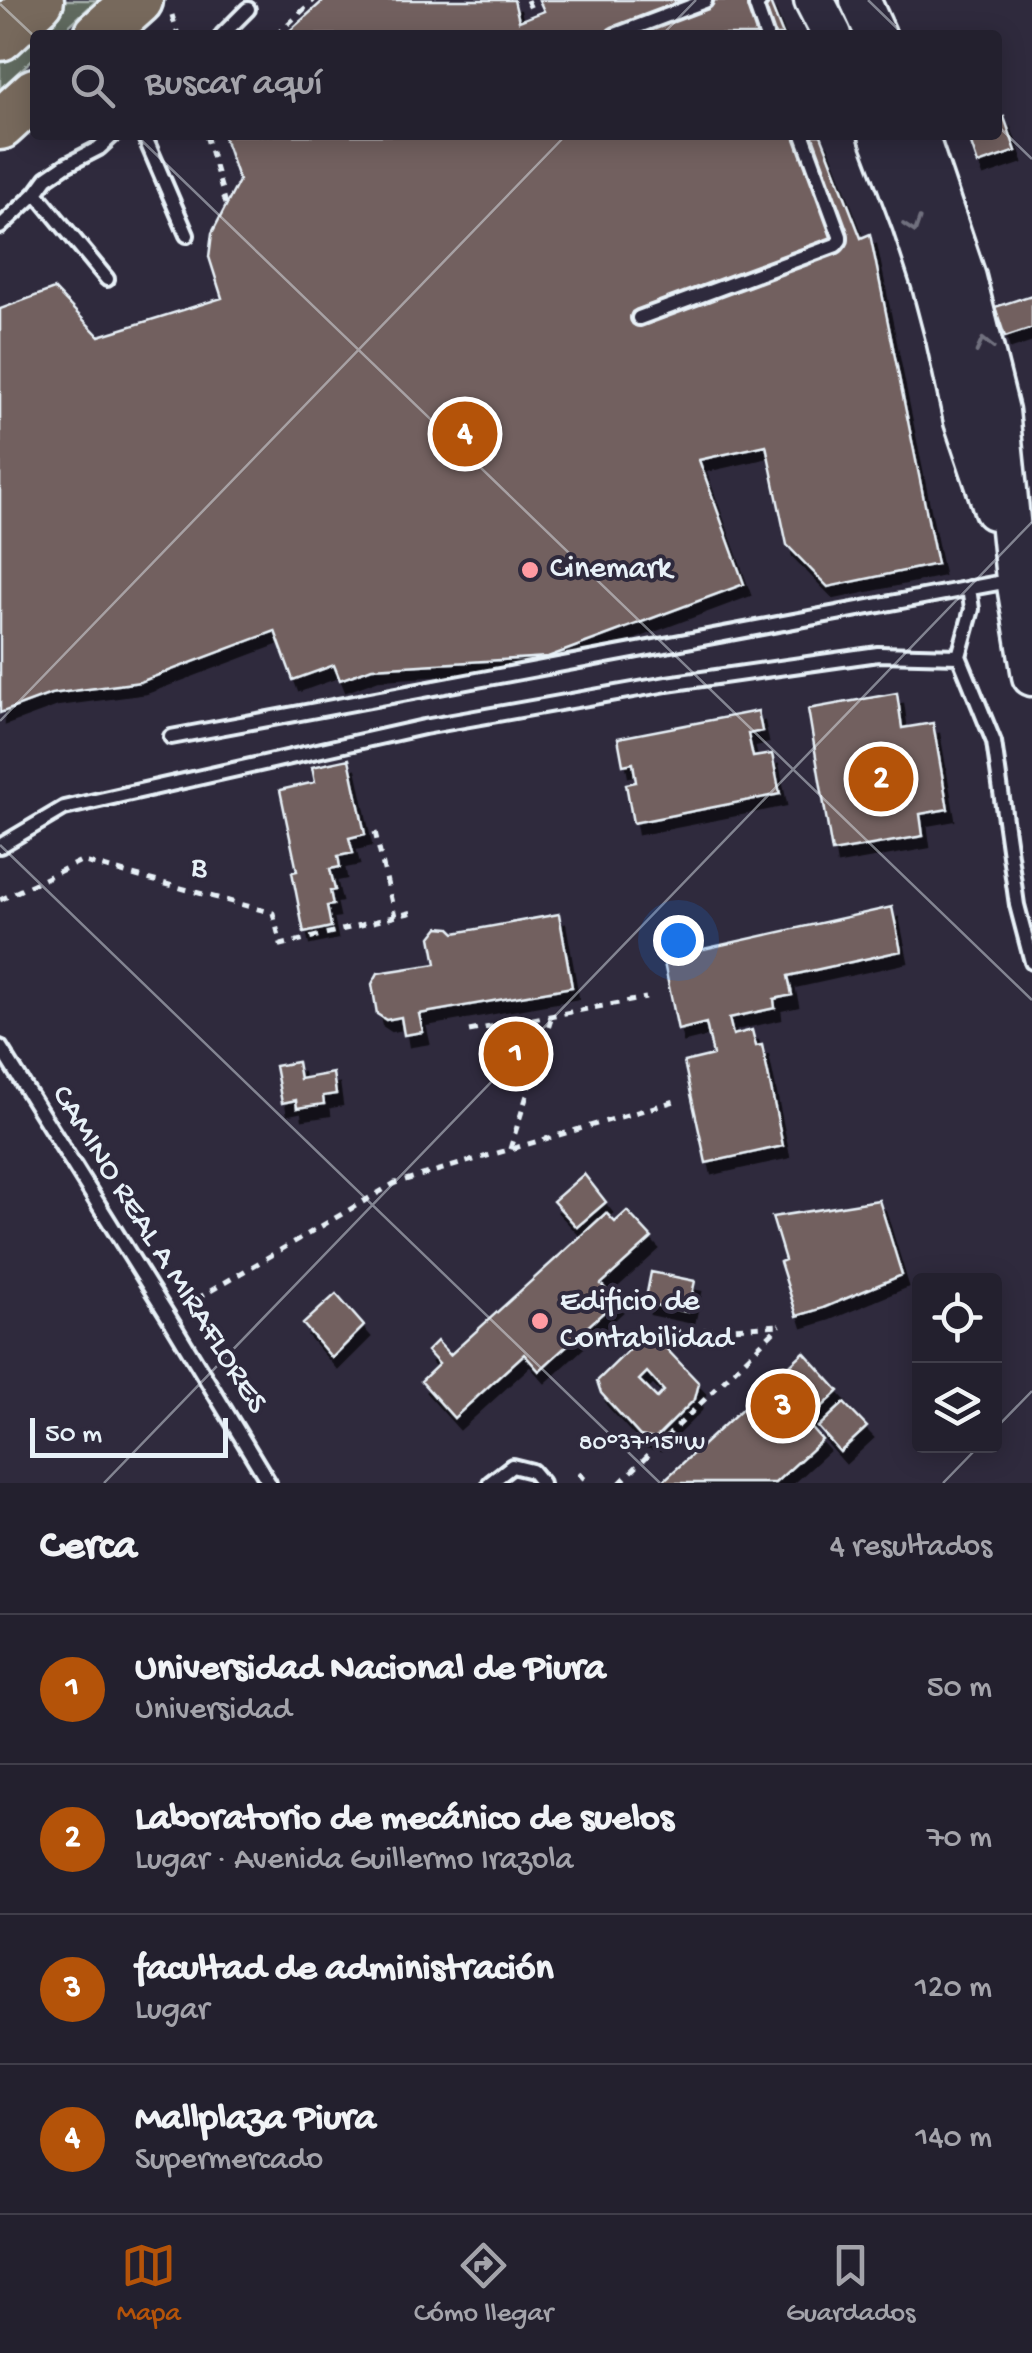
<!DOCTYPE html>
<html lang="es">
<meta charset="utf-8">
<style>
:root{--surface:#23202e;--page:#2f2d3a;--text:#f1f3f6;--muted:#a3a3aa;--line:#403e4a;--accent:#b45309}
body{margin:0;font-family:"Gochi Hand",sans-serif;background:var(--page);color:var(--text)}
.controls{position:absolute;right:30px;bottom:30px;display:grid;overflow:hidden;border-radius:10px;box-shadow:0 5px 25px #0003}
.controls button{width:90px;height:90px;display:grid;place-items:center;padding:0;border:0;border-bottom:2px solid var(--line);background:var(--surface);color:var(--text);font:50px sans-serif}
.scale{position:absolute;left:30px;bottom:25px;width:198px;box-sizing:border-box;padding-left:10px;border:5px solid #e8f1f8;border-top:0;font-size:28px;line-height:35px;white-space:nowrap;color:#e8f1f8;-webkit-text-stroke:8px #2f2a3d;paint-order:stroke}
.you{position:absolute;left:678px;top:940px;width:35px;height:35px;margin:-25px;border:8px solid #fff;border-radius:50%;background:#1a73e8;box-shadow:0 0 0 15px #1a73e833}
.badge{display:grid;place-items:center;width:65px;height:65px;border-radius:50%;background:var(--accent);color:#fff;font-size:32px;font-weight:700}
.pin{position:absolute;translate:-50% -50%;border:5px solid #fff;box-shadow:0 2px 10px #0006}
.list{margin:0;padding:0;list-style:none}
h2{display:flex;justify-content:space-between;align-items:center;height:130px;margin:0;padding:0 40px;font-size:42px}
h2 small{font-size:32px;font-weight:400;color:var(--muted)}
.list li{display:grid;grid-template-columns:65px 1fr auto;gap:30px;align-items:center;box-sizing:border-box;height:150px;padding:0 40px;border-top:2px solid var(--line)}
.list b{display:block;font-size:38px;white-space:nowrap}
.list p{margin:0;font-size:32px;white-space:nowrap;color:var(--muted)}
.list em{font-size:32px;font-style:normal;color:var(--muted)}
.icon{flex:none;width:55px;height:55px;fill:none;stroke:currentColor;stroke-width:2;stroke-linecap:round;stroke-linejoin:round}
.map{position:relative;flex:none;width:1032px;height:1483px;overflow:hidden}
.search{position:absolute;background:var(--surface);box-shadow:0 5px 25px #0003;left:30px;right:30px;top:30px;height:110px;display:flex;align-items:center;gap:25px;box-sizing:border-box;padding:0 35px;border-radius:10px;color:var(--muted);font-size:38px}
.sheet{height:730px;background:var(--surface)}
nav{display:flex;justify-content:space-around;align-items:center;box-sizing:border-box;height:140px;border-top:2px solid var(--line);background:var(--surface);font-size:28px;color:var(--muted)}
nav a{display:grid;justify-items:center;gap:5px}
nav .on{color:var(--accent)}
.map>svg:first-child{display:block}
</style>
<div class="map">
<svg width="1032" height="1483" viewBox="0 0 1032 1483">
<defs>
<filter id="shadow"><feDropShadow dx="6" dy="11" stdDeviation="0" flood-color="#0009"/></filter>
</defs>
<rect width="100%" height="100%" fill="#2f2a3d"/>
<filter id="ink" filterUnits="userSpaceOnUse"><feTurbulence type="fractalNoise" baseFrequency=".01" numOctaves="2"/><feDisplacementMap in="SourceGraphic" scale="20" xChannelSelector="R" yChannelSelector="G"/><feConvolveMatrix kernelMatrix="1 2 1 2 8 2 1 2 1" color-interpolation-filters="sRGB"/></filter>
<g filter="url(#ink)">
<path fill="#606a5e" stroke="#a4aeab" stroke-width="2.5" d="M55 0H97L59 35H35V57L0 89V51Z"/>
<path fill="#72615f" stroke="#e8f1f8" stroke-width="2.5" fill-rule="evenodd" filter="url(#shadow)" d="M324 0H514L519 21 544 11 539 0H769L783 35H285Z
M1004 117 1016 151 978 164 968 135H997V120Z
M223 135H821L861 238 870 234 937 564 828 587 787 545 766 445 699 460 744 584 548 657 372 668 340 680 334 665 293 680 275 631 140 682 51 694 0 713V309L54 289 99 336 222 298 209 257 212 233 239 181Z
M1032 295V328L1005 337 995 307Z
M897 693 902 728 933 723 948 809 920 814 923 836 832 852 808 709Z
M758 711 762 731 748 734 753 757 772 754 780 794 633 823 626 784 636 782 633 763 623 765 618 738Z
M349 759 365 834 349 838 353 853 338 856 340 867 330 869 335 890 330 891 333 905 327 906 331 927 304 933 292 872 297 871 280 790 315 782 312 767Z
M892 907 901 951 788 976 792 995 774 999 775 1008 729 1018 733 1035 752 1030 756 1046 762 1045 783 1146 706 1163 684 1062 713 1055 706 1023 678 1030 663 958Z
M559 914 572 987 419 1014 423 1032 404 1035 401 1017 386 1020 377 1014 372 984 378 973 436 964 431 937 439 927 450 928 455 933Z
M297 1062 300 1079 333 1073 336 1094 323 1096 324 1104 297 1108 296 1100 282 1103 275 1066Z
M584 1174 606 1202 577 1227 553 1201Z
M879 1200 902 1275 823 1308 797 1316 780 1262 785 1260 772 1217Z
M627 1211 652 1238 601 1284 616 1301 539 1371 524 1354 454 1418 421 1381 439 1364 427 1351 437 1341 450 1355 606 1213 615 1222Z
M651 1272 695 1281 688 1312 645 1303Z
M336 1294 364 1326 332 1358 303 1324Z
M637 1332H646V1341L658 1340 699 1383 695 1399 655 1439 640 1436 601 1393 597 1381 637 1342ZM647 1372 664 1391 657 1398 639 1380Z
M804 1352 839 1391 806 1422 822 1440 775 1483H661Z
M844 1403 867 1427 840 1452 818 1427Z"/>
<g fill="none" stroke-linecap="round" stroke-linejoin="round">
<g stroke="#e8f1f8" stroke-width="20">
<path id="lane" d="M761 0 756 6 766 35
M222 35 248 9
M615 35 705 1
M144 135 187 235
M36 193 107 279
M0 227 36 193 47 178 66 165 99 148 113 135
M639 318 836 245 840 240V236L803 135
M969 588 972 609 959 656 994 742 1017 905 1032 962
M171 737 1014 580
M0 846 64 808 424 727 667 684 878 654 959 656
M0 1047 168 1316 269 1483
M490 1483 512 1466 532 1471 542 1483"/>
</g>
<g stroke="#e8f1f8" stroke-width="45">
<path id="secondary" d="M814 0 832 35
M860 0 876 35
M879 135 912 223 931 281 946 338 964 421 994 510
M918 135 966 278 999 411 1016 579 1032 676"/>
</g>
<g stroke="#e8f1f8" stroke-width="55">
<path id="highway" d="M99 35 138 0
M0 36 39 0
M0 125 35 93"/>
</g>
<path stroke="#e8f1f8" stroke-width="5" stroke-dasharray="8 8" stroke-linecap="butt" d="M527 0 534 15
M172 15 178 35
M276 35 314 0
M206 135 226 204
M375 832 395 916
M0 900 81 861 273 913 281 945 413 912
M469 1031 646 998
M510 1149 552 1016
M183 1307 395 1183 675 1101
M672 1332 779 1325
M579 1473 588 1483
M620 1483 780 1325"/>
<use href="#lane" stroke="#2f2a3d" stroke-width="12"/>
<use href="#secondary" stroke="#2f2a3d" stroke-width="38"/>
<use href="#highway" stroke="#77695c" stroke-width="48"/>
</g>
<defs><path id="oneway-chevron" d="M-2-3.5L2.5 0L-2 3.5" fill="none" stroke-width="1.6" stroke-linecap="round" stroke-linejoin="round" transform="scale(2.5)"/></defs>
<g stroke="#70707e">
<use href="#oneway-chevron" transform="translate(913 226) rotate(71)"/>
<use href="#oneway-chevron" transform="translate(984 345) rotate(-103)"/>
</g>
</g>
<path fill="none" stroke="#e8f1f8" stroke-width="2.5" stroke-opacity="0.45" d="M868 0 904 35M0 4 35 37M662 35 696 0M997 125 1032 159M136 135 1032 1000M0 721 566 135M0 845 660 1483M994 1430 1032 1391M104 1483 1032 522M943 1483 979 1446"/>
<g fill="#ff9aa2" stroke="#2f2a3d" stroke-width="4">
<circle cx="530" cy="570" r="10"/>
<circle cx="540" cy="1321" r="10"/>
</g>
<g text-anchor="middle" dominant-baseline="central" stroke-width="8" stroke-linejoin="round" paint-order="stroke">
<g font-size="32" fill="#e8f1f8" stroke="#2f2a3d" text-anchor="start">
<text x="550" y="570">Cinemark</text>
<text x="560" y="1303">Edificio de<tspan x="560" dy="37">Contabilidad</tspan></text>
</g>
<g font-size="32" fill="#e8f1f8" stroke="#2f2a3d">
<text transform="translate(199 869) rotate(15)">B</text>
<text transform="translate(158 1250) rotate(58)">CAMINO REAL A MIRAFLORES</text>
</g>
</g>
<g font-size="25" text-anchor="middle" fill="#e8f1f8" stroke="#2f2a3d" stroke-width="8" stroke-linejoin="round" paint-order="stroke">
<text x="642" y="1449">80°37'15"W</text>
</g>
</svg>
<div class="controls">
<button><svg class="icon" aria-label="locate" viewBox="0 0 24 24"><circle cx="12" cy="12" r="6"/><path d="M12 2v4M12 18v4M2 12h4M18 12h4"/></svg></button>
<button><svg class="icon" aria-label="layers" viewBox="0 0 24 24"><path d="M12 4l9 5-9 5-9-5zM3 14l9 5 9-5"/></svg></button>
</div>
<div class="scale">50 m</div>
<div class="you"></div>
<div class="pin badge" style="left:516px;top:1054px">1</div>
<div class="pin badge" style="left:881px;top:779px">2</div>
<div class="pin badge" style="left:783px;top:1406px">3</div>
<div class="pin badge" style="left:465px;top:434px">4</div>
<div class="search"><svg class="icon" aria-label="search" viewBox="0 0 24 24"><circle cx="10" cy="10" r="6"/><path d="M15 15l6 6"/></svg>Buscar aquí</div>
</div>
<section class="sheet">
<h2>Cerca<small>4 resultados</small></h2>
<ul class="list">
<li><span class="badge">1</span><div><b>Universidad Nacional de Piura</b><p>Universidad</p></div><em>50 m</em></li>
<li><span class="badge">2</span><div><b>Laboratorio de mecánico de suelos</b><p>Lugar · Avenida Guillermo Irazola</p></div><em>70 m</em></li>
<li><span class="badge">3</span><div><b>facultad de administración</b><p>Lugar</p></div><em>120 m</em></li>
<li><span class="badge">4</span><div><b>Mallplaza Piura</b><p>Supermercado</p></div><em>140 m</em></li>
</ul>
</section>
<nav>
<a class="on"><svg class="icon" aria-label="map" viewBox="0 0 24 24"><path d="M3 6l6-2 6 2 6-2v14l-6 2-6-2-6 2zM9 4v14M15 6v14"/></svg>Mapa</a>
<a><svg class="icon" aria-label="directions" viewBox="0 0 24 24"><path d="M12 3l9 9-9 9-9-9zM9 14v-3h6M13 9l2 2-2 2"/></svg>Cómo llegar</a>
<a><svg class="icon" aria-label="saved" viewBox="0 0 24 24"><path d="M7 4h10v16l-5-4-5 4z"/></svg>Guardados</a>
</nav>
